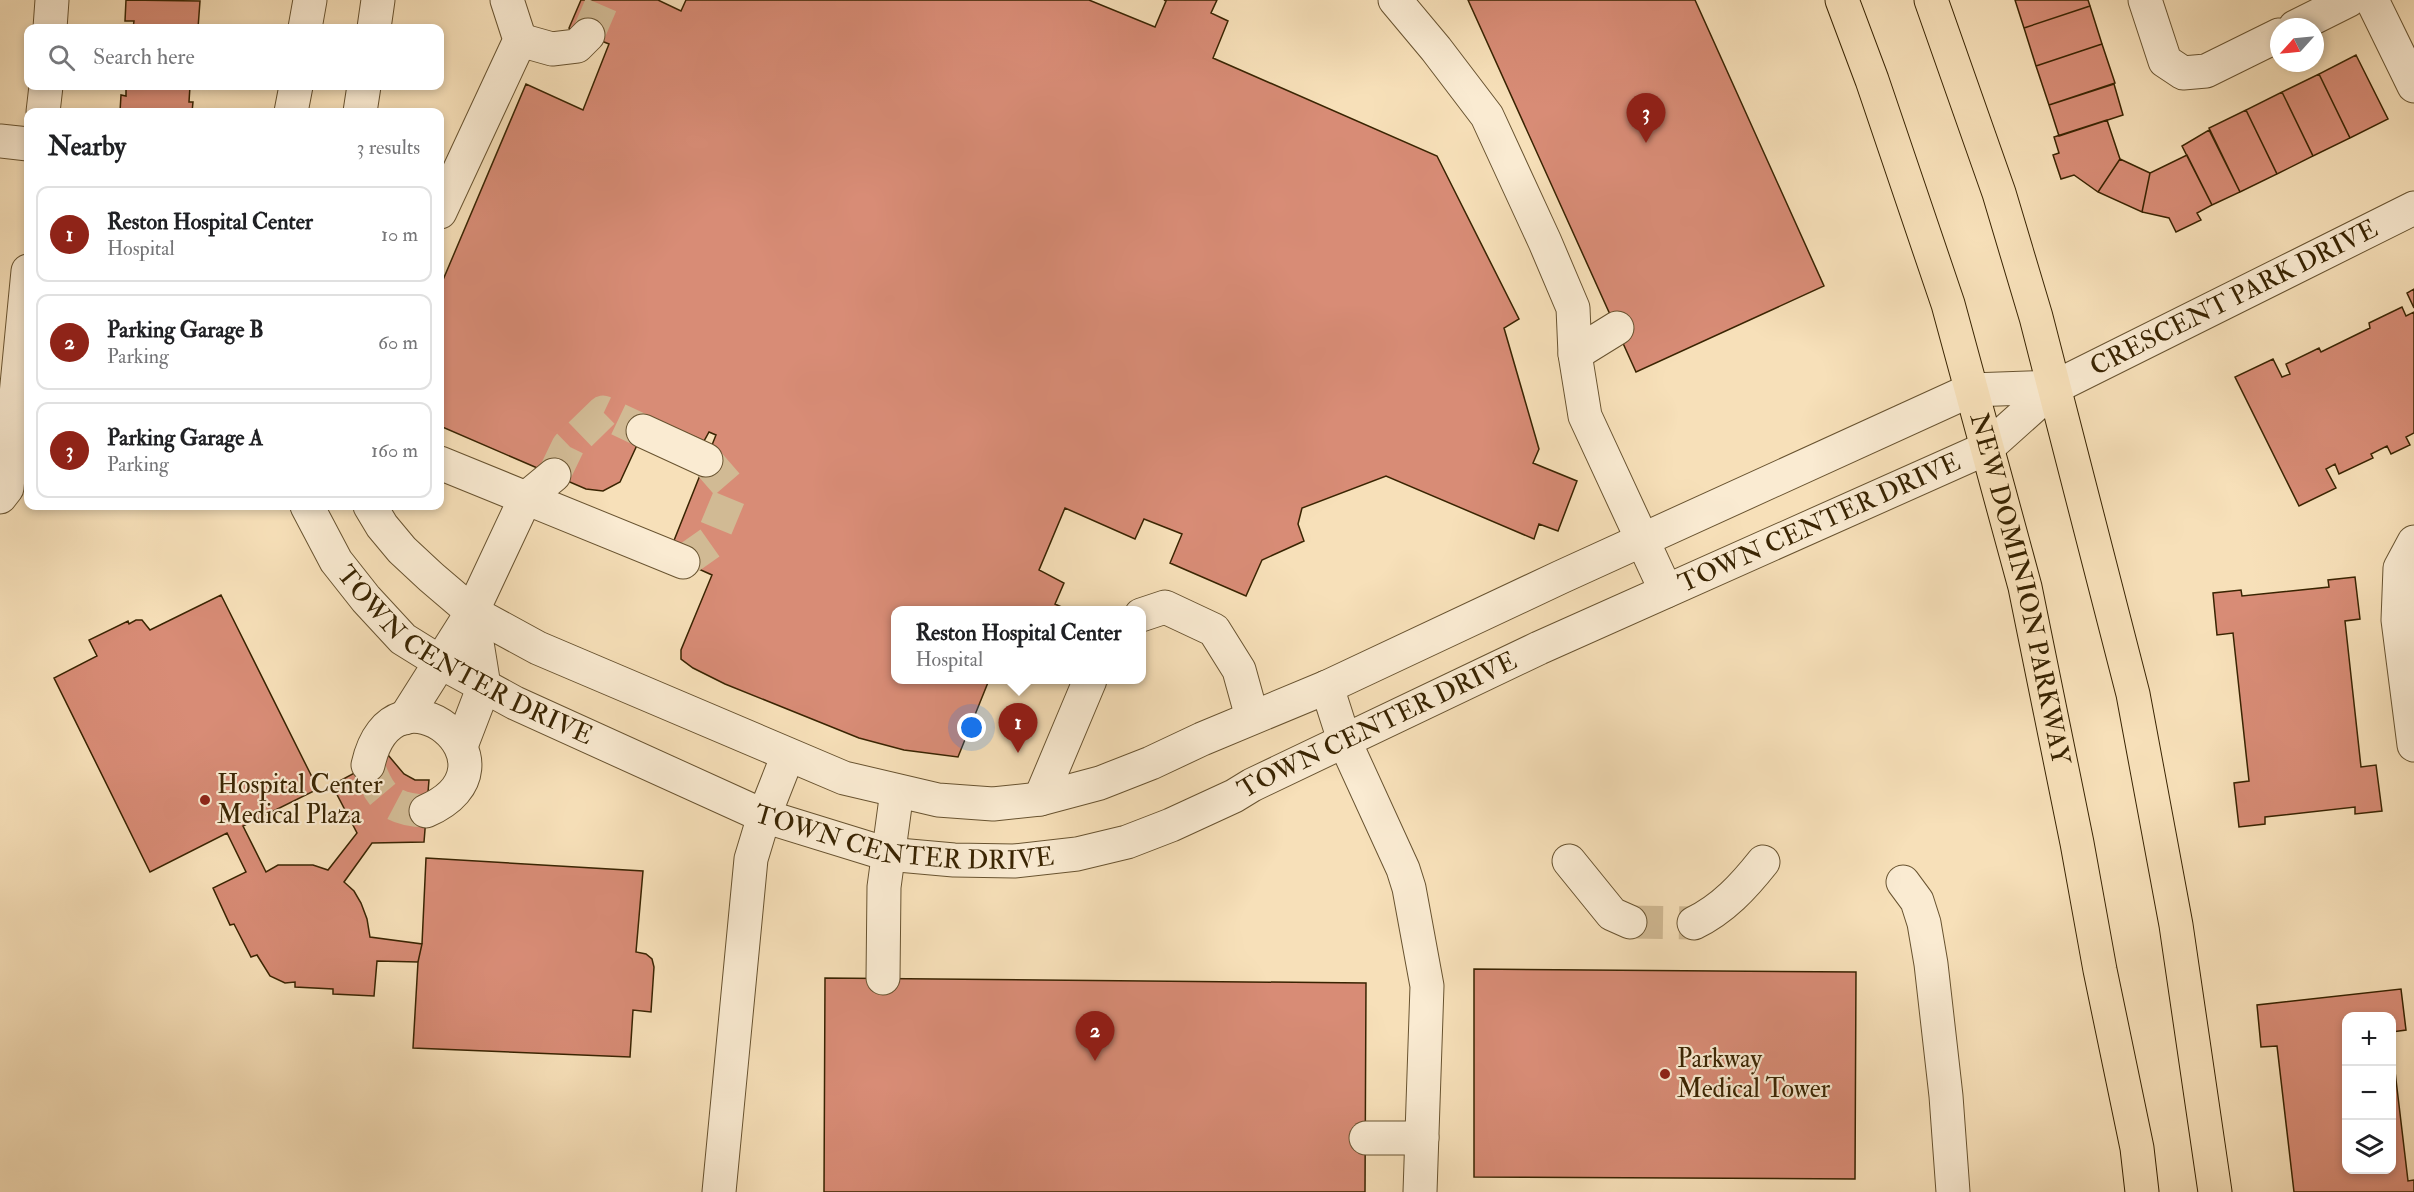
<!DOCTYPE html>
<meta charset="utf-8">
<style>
:root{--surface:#fff;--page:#f6f6f6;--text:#202124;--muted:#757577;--line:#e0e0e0;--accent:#8f2418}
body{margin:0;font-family:"IM FELL Double Pica",serif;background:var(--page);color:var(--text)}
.controls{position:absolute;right:18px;bottom:18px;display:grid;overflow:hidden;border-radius:12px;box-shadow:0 3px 9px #0003}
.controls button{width:54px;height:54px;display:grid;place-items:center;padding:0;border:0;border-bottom:2px solid var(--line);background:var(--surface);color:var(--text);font:30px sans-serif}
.compass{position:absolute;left:2270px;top:18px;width:54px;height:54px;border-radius:50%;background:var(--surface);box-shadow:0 3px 9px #0003;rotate:243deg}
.you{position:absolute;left:972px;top:728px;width:21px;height:21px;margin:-15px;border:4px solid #fff;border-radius:50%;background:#1a73e8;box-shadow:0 0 0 9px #1a73e833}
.badge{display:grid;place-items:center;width:39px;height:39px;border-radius:50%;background:var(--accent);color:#fff;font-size:20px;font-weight:700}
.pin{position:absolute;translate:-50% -50px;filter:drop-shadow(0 2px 3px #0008)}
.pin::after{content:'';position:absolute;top:32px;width:21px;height:18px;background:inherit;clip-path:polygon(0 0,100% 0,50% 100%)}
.popup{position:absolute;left:891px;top:606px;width:255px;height:78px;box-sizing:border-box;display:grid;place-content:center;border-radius:12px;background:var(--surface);filter:drop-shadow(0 2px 4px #0005);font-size:20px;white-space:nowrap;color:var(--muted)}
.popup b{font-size:22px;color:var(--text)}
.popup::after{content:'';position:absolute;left:50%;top:100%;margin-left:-12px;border:12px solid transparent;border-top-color:var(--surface)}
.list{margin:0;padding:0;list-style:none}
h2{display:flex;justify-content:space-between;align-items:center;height:78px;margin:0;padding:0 24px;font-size:26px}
h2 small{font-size:20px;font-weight:400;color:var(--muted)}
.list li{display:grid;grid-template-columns:39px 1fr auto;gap:18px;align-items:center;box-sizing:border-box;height:96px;margin:0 12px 12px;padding:0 12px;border:2px solid var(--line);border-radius:12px}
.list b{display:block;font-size:22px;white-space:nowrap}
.list p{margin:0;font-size:20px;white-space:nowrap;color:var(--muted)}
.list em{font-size:20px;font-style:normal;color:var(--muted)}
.icon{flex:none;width:33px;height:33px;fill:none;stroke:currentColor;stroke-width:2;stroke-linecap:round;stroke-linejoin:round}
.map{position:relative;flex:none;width:2414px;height:1192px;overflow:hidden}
.search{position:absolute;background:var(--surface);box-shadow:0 3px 9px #0003;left:24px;top:24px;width:420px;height:66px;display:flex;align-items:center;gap:15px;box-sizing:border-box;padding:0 21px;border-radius:12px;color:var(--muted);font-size:22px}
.panel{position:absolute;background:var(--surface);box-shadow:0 3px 9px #0003;left:24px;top:108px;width:420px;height:402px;border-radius:12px}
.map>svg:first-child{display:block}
</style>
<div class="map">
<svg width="2414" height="1192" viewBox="0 0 2414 1192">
<rect width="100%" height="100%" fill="#f7e0b9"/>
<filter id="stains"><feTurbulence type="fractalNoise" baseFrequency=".00333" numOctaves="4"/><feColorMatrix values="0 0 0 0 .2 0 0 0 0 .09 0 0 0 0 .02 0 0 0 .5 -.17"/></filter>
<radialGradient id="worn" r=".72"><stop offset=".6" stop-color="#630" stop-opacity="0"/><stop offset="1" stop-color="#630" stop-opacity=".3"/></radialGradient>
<path fill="#d88c76" stroke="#392402" stroke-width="1.5" d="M126 0 200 1 198 28H121L122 27 133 28 134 21H125Z
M581 0H658L681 11 686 0H1089L1155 27 1166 1 1164 0H1217L1211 13 1228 21 1213 58 1437 156 1519 319 1504 328 1539 449 1533 463 1577 481 1558 531 1539 524 1534 539 1386 476 1302 508 1298 524 1304 541 1262 560 1246 596 1170 563 1182 534 1144 519 1135 539 1065 508 1039 570 1064 583 1055 604 1068 610H895V680H989L958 757 904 750 859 738 725 684 693 668 681 659V650L712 575 683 562 673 543 716 435 709 432 704 441 650 417 620 482 603 491 586 489 440 426V287L526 84 583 110 609 44 569 28Z
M1468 0H1695L1824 286 1636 372Z
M2015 0H2088L2090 6 2024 28Z
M2090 6 2102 44 2036 66 2024 28Z
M2102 44 2115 83 2049 105 2036 66Z
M2356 55 2388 119 2350 138 2319 74Z
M2319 74 2350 138 2313 156 2282 92Z
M2114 84 2123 115 2059 136 2049 105Z
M118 86H190L189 102H193L192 112H120L121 95 126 96V88H118Z
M2282 92 2313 156 2277 174 2246 110Z
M2246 110 2277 174 2240 192 2209 128Z
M2107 120 2120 159 2098 192 2074 175 2061 179 2053 155 2059 153 2054 137Z
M2209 130 2240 192 2212 205 2182 146Z
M2187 155 2212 205 2197 213 2201 220 2176 232 2169 218 2142 212 2150 173Z
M2120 159 2150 173 2142 212 2098 192Z
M2414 289V308L2407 293Z
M2402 307 2406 316 2414 312V433L2406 437 2410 445 2391 454 2387 446 2371 454 2373 458 2339 474 2335 464 2326 469 2336 488 2299 506 2235 377 2273 359 2282 377 2290 374 2286 364 2319 348 2321 352 2370 328 2369 323Z
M2355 577 2360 619 2345 621 2361 767 2376 765 2382 811 2355 814V807L2265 817V824L2239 827 2234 783 2249 781 2233 633 2217 635 2213 593 2241 590 2242 596 2329 587 2328 580Z
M221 595 318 789 243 826 266 872 278 865H313L328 870 357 833 332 785 388 755 404 774 415 780H429L424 842 372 843 344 882 354 891 361 903 367 919 370 937 422 944 418 962 377 961 374 996 333 994V989L295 987V982L285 983 270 976 257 955 251 957 234 924 230 925 213 888 246 872 227 833 150 872 54 678 97 656 89 640 128 621 129 624 136 620H142L150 630Z
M426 858 643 871 636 952 646 954 652 959 654 967 651 1012 633 1010 630 1057 413 1048 418 962 422 944Z
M1474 969 1856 972 1855 1179 1474 1177Z
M825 978 1366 983 1365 1192H824Z
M2401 989 2406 1030 2392 1032V1016H2346V1170H2392V1046L2408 1181 2414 1180V1192H2294L2277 1046 2261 1047 2257 1005Z"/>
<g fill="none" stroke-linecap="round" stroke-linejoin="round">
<path stroke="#d1ba94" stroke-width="33" stroke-dasharray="33 16" stroke-linecap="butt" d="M588 35 603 0
M554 475 568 446 603 412 643 431
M683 562 710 543 732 490 706 460
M368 765C379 797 391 810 426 811
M1630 922 1694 923"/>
<g stroke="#685330" stroke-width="35">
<g id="minor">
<path d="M1395 0 1436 49 1487 116 1545 242 1573 308 1575 354 1585 416 1666 591"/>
<path d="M2145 0 2165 61 2183 73 2206 71 2279 35"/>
<path d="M2372 0 2414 86"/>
<path d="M2295 27 2349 0"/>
<path d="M50 28 52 0"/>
<path d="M305 28 310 0"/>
<path d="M374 28 378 0"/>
<path d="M520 40 552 49 577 46 588 35"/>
<path d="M43 112 46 86"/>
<path d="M291 112 296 86"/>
<path d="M360 112 364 86"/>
<path d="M0 141 28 144"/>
<path d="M440 212 520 40 507 0"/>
<path d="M1575 354 1617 328"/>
<path d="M643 431 706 460"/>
<path d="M440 463 683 562"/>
<path d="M0 497 7 488 28 271"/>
<path id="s1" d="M307 506 336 561 366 599 403 639 440 662 515 703 764 816 887 854 954 860 1014 861 1077 854 1127 842 1171 825 1234 796 1252 785 1539 648 1987 448 2055 387 2414 208"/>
<path d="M370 506 382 526 402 550 431 577 472 612 538 648 844 778 938 800 993 804 1040 799 1100 783 1151 763 1202 739 1327 687 1561 577 1971 390 2055 387"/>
<path d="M2414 542 2400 568 2398 620 2414 745"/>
<path d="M1141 615 1165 607 1214 630 1239 670 1252 717"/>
<path d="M1327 687 1344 740 1403 869 1409 888 1427 986 1420 1192"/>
<path d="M405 718 472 612 525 499 554 475"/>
<path d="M461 746 484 686 472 612"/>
<path d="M368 765C393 652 531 765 426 811"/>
<path d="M1040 799 1090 680"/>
<path d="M1569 861 1612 914 1630 922"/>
<path d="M1903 882 1917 901 1924 923 1931 964 1946 1096 1953 1192"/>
<path d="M1694 923C1723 909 1744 886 1763 862"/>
<path d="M883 978 884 887 897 791"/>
<path d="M1366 1138H1422"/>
<path d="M719 1192 751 859 764 816 788 755"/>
</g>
</g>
<g stroke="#392402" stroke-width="35">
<g id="major">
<path id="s2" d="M1842 0 1872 80 1948 304 2025 587 2077 843 2100 970 2137 1148 2142 1192"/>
<path d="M1931 0 1999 193 2036 317 2133 694 2176 925 2215 1192"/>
</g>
</g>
<use href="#minor" stroke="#faebd2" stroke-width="33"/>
<use href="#major" stroke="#f7e0b9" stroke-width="33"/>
</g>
<g fill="#8f2418" stroke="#faebd2" stroke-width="2">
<circle cx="205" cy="800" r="6"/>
<circle cx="1665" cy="1074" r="6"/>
</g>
<g text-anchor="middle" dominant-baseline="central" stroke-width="4.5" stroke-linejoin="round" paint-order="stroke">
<g font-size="26" fill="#392402" stroke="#faebd2">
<text stroke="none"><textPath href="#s1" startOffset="2176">CRESCENT PARK DRIVE</textPath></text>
<text stroke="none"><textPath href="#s1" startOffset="1701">TOWN CENTER DRIVE</textPath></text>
<text stroke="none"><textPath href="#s2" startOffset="616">NEW DOMINION PARKWAY</textPath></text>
<text stroke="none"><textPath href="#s1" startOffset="225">TOWN CENTER DRIVE</textPath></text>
<text stroke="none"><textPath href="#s1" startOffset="1215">TOWN CENTER DRIVE</textPath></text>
<text stroke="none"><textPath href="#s1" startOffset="711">TOWN CENTER DRIVE</textPath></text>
</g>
<g font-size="26" fill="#392402" stroke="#faebd2" text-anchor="start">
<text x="217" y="785">Hospital Center<tspan x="217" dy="30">Medical Plaza</tspan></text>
<text x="1677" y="1059">Parkway<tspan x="1677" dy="30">Medical Tower</tspan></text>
</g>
</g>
<rect width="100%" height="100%" filter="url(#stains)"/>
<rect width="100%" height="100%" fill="url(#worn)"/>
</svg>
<div class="controls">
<button>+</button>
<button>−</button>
<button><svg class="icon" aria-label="layers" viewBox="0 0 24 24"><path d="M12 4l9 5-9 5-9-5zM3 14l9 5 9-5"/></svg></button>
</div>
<svg class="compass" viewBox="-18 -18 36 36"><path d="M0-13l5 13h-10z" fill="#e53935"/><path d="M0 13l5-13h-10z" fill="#757577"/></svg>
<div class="you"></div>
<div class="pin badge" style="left:1018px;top:753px">1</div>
<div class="popup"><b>Reston Hospital Center</b>Hospital</div>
<div class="pin badge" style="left:1095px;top:1061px">2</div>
<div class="pin badge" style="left:1646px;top:143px">3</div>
<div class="search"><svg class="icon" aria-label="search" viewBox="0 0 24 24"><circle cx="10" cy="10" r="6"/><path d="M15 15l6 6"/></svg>Search here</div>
<section class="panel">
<h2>Nearby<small>3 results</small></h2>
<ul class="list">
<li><span class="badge">1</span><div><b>Reston Hospital Center</b><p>Hospital</p></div><em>10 m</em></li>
<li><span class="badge">2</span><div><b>Parking Garage B</b><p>Parking</p></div><em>60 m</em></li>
<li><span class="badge">3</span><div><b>Parking Garage A</b><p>Parking</p></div><em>160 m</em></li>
</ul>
</section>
</div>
